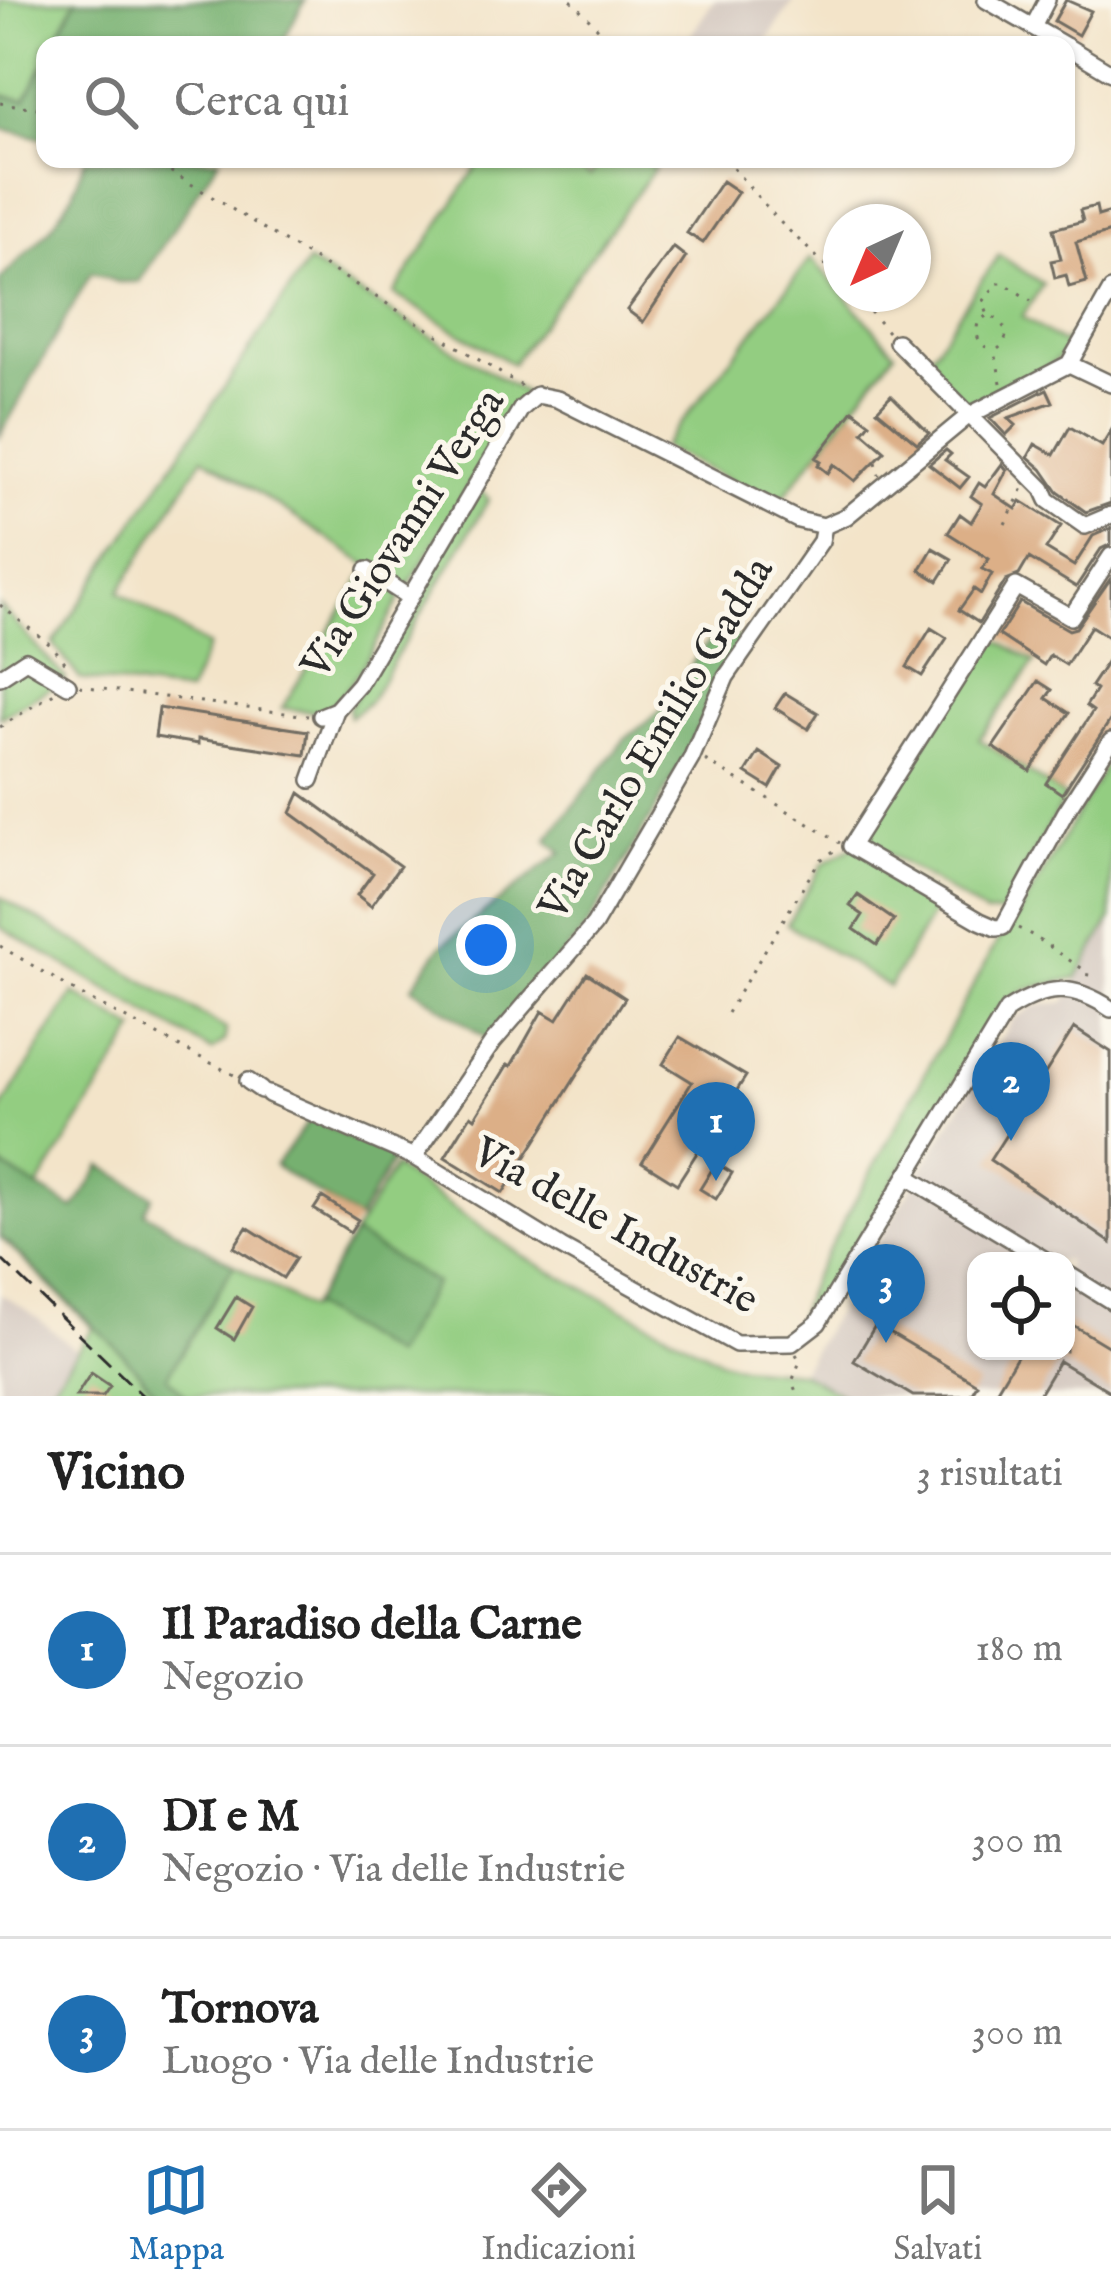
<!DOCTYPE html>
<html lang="it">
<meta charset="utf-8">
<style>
:root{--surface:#fff;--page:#f6f6f6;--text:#222;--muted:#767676;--line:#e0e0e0;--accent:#1f6fb2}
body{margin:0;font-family:"IM FELL English",serif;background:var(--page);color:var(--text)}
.controls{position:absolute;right:36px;bottom:36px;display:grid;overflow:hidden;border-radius:24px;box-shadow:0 3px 9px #0004}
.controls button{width:108px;height:108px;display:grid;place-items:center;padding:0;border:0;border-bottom:3px solid var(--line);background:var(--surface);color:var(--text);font:60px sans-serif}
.compass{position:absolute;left:823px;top:204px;width:108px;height:108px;border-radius:50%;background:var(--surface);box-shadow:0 3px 9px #0004;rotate:224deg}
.you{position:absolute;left:486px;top:945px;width:42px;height:42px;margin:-30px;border:9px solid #fff;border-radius:50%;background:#1a73e8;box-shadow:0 0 0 18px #1a73e833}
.badge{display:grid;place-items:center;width:78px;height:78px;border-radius:50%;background:var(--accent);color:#fff;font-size:39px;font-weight:700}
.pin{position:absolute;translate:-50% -99px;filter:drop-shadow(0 3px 6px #0008)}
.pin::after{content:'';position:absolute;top:63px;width:42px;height:36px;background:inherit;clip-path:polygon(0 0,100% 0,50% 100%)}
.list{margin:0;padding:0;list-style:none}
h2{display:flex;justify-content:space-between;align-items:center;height:156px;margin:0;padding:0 48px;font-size:51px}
h2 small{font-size:39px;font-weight:400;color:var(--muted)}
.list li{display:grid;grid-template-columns:78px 1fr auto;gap:36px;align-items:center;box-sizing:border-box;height:192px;padding:0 48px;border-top:3px solid var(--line)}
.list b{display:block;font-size:45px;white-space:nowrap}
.list p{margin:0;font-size:39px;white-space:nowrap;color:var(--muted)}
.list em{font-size:39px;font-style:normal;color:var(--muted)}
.icon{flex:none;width:66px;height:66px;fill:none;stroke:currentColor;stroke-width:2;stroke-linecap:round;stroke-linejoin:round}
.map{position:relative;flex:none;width:1111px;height:1396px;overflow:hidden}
.search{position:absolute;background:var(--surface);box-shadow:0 3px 9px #0004;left:36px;right:36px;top:36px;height:132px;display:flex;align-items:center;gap:30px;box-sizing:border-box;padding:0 42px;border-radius:24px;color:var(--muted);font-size:45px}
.sheet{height:732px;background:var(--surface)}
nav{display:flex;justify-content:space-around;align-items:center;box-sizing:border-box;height:168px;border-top:3px solid var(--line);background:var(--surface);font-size:33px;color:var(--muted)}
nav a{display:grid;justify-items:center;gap:6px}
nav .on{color:var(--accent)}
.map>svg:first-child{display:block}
</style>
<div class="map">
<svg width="1111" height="1396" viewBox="0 0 1111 1396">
<rect width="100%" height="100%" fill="#fbf7ec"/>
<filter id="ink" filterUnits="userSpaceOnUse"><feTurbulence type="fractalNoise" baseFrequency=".00833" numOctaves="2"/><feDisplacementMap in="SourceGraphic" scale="24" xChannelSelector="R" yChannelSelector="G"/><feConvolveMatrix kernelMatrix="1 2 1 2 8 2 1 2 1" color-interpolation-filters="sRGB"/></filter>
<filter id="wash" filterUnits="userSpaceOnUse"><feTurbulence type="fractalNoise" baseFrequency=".004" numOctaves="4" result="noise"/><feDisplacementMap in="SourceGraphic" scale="48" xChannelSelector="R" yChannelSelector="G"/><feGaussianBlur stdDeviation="2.7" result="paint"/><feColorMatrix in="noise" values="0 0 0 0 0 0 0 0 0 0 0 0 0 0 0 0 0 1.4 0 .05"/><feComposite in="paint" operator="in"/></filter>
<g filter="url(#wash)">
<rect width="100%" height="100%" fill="#f3e4c9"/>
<path fill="#cec1b9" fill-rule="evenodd" d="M714 0H794L764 45H684Z
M1111 919V1396H845L800 1372 1013 1019 1035 1006 1065 1002ZM976 1261H1066V1351H976Z
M0 1294 29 1311 76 1350 44 1396H0Z"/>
<path fill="#93cd81" stroke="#5f7c56" stroke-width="3" d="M0 0H76L53 45H45V62L25 100 0 95Z
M482 159H566L590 176 602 159H641L655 168 512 364 394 294Z
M999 255 1043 284 1022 317 1063 343 1068 337 1073 341C1050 377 1004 388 966 405L926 362Z
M811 258 895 352 778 504 662 447Z
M308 262 525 393 406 590 203 457 119 592 208 646 188 693 80 679 53 644Z
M479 490 489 499 370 701 350 717 348 709Z
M365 573 401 596C387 621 348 706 320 711 309 713 293 709 282 708Z
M0 606 66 679 0 717Z
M993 637 1035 662 979 739 1065 797 1002 913 986 914 865 840V833Z
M1111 756V919L1077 978 1026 989 1000 1007 825 1294 797 1320 812 1279 1001 935 1016 919Z
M855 845 941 899 889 987 787 924 823 864Z
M0 897 226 1029 225 1041 212 1051 0 927Z
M74 993 136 1030 37 1189 0 1165V1111Z
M394 1167 524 1257 722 1361 741 1367 800 1372 844 1396H45L93 1328 0 1237V1182L78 1228 103 1188 309 1309Z"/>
<path fill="#76b06f" stroke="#506e4d" stroke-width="3" d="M76 0H305L281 45H53Z
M45 62V139L0 128V95L25 100Z
M85 159H219L139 282H117L91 273 0 436V280L50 229 73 194Z
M719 631 741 638 721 674 687 754 588 926 490 1041 412 987 441 946 562 852 547 840 624 740 666 707 699 653Z
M310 1119 394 1157 358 1220 275 1166Z
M0 1165 74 1209 102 1166 153 1196 144 1212 234 1265 167 1377 187 1396H159L124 1355 0 1236Z
M354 1234 435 1283 393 1356 311 1306Z"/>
<g id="blocks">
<path fill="#dcaf87" d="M1066 0 1091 11 1078 35 1054 21Z
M722 181 738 192 703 243 687 233Z
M1096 206 1098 216 1111 212V232L1076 242 1087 282 1069 287 1066 275 1055 278 1051 261 1061 259 1053 229 1083 221 1080 210Z
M673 247 686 257 643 322 627 310Z
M1047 389 1053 402 1008 418 1016 425 1006 435 990 418Z
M891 395 929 433 917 443 877 410Z
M853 410 870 423 863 432 885 451 855 481 834 464 828 473 818 465 821 461 816 458Z
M1070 427 1102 446 1111 431V503L1086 512 1058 492 1042 469 1028 457 1035 444 1054 455Z
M946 450 951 454 945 460 969 477 960 488 929 464Z
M1002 464 1007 470 994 494 1016 509 1021 501 1061 526 1046 549 1074 566 1093 536 1111 528V544L1101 549 1076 587 1029 558 1019 575 1006 580 979 623 959 610 974 589 981 594 992 574 982 569 989 559 948 533 960 514 971 522 982 504 971 496 979 483 985 487Z
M933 548 952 559 938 581 920 570Z
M1111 578V639L1091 626 1066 665 1050 655 1044 665 999 635 1020 602 1069 630 1076 628Z
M931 628 947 638 922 676 907 667Z
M1111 656V719L1062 794 1046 783 1093 711 1086 706 1096 690 1091 686Z
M1038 681 1052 690 1046 698 1069 713 1030 771 993 747Z
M785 693 818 713 808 729 775 708Z
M159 708 308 731 305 755 198 739V744L155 737Z
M759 752 782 767 770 788 746 773Z
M300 793 400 866 371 906 357 895 373 873 291 813Z
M858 895 894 920 877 945 854 929 863 915 850 906Z
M587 973 625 998 503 1193 445 1157 471 1115 475 1118 508 1064 511 1066 542 1011 557 1020Z
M1074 1028 1111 1052V1243L990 1160Z
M680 1037 746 1076 677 1184 642 1162 692 1082 663 1064Z
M716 1163 732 1173 716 1199 700 1189Z
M322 1197 358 1220 350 1232 314 1209Z
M247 1227 296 1258 283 1278 234 1247Z
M236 1297 252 1307 234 1339 217 1328Z
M1066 1321 1111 1348V1392L1059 1361 1038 1396H993L1020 1351H1066Z
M876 1324 977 1384 970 1396H913L854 1361Z
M91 1373 110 1386 103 1396H76Z"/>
</g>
</g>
<g filter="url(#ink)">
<use href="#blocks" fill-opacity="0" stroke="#716c62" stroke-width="3"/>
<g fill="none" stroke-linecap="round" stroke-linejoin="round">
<g stroke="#716c62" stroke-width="20">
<path id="minor" d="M986 0 1064 45
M1033 27 1047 0
M1066 46 1111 73
M897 342 1043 489 1048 500 1085 526 1111 515
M1069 364 1111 290
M1111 556 1071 617 1016 586 851 846 980 921 996 928 1003 927 1065 813 1111 741
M367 570 410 598
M0 677 26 660 68 685
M321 716 336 710 359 684 521 409 537 395 557 399 798 520 824 526 847 516 968 416 1069 364 1111 384
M311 780 336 710
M248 1081 261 1090
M269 1094 414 1157 561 1247 736 1344 792 1343 818 1323 1007 1010C1047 985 1072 983 1111 1009
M414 1157 493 1042 594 925 691 759 726 677 821 541 824 526
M908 1177 1047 1261
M1066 1273 1111 1301"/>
</g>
<path stroke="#716c62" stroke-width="3" stroke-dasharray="3 9" stroke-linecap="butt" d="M571 0 614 45
M0 103 45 109
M150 159 525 388
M725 159 779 221 841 280
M854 294 889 333
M986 316 978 323C974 338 981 347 995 351
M1001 383 995 351C1014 339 1006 321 988 315L983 302 997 283H1004L1031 301
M876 462 879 475
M1005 524 1023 488
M0 605 53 647 68 666
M80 686 308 716
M0 727 54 693
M705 760 840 843
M1018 928C1044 940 1064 958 1088 972L1087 980
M0 946 90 1000 236 1076
M727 1013 819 861 838 848
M796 1354 800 1361 792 1382 798 1396"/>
<use href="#minor" stroke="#fff" stroke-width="15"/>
<path stroke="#2b2b2b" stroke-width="3" stroke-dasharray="18 9" stroke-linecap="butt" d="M0 1258 143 1396"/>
</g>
</g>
<g text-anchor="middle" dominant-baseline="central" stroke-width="10" stroke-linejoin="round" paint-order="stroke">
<g font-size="42" fill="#2b2b2b" stroke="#fbf7ec">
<text transform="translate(404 534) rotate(-57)">Via Giovanni Verga</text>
<text transform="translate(657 739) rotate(-59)">Via Carlo Emilio Gadda</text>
<text transform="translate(615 1227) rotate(29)">Via delle Industrie</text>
</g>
</g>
</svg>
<div class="controls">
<button><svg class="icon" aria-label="locate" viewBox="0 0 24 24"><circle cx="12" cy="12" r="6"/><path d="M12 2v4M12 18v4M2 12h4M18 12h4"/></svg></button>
</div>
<svg class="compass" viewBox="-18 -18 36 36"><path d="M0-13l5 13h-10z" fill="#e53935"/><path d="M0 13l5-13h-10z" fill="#767676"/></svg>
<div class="you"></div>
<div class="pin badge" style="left:716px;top:1181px">1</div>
<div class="pin badge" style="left:1011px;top:1141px">2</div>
<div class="pin badge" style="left:886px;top:1343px">3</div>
<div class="search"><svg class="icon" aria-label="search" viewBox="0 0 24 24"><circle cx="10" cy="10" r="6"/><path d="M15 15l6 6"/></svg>Cerca qui</div>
</div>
<section class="sheet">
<h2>Vicino<small>3 risultati</small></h2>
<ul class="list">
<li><span class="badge">1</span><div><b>Il Paradiso della Carne</b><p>Negozio</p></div><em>180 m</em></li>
<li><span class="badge">2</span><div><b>DI e M</b><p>Negozio · Via delle Industrie</p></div><em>300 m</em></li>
<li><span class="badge">3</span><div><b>Tornova</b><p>Luogo · Via delle Industrie</p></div><em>300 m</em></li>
</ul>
</section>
<nav>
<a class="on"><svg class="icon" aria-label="map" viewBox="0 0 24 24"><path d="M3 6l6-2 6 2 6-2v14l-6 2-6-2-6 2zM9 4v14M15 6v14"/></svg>Mappa</a>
<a><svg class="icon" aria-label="directions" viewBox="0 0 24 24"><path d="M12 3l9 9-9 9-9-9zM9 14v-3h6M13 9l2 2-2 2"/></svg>Indicazioni</a>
<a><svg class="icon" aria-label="saved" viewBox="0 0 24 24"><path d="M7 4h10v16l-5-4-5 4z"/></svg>Salvati</a>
</nav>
